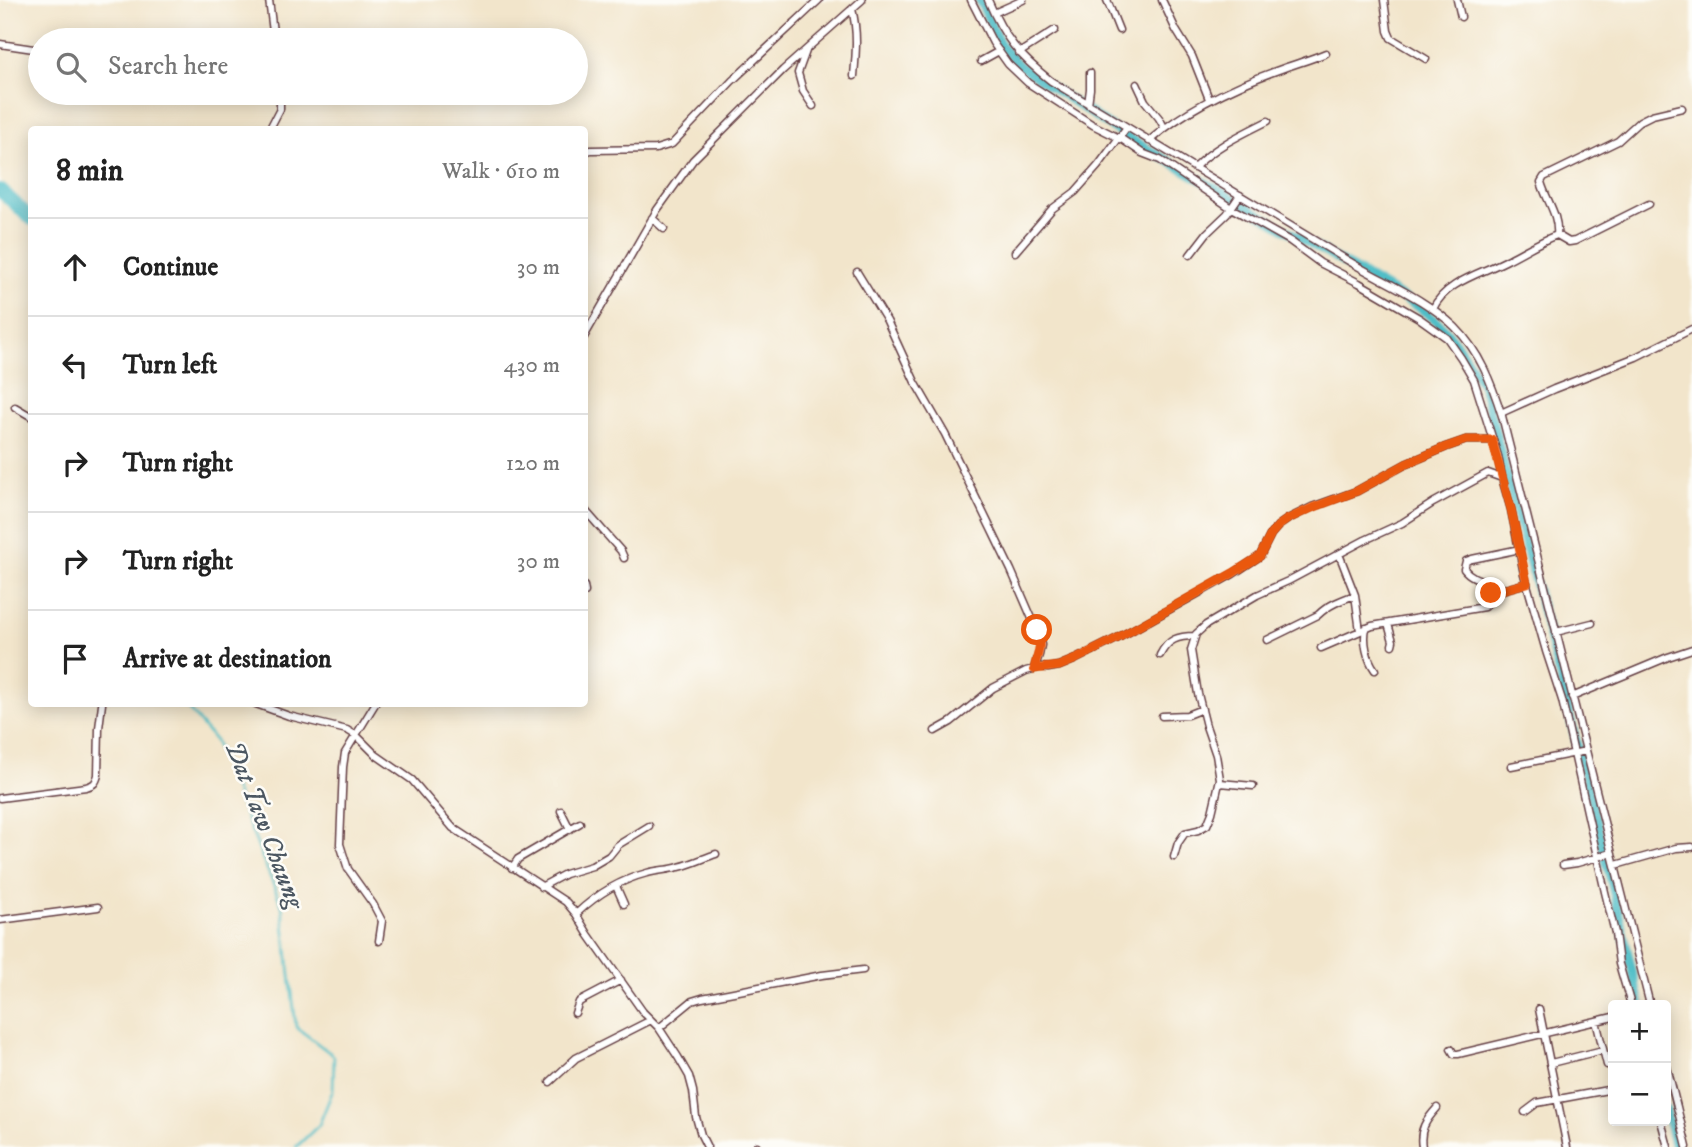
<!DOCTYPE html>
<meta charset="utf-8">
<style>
:root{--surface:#fff;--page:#f2f2f2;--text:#222;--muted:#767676;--line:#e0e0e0}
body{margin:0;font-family:"IM FELL DW Pica",serif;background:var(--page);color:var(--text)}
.controls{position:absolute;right:21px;bottom:21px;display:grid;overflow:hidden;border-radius:7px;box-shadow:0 4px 18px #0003}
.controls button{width:63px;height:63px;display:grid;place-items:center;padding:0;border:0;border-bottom:2px solid var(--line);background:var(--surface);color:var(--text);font:35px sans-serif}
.stop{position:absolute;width:21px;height:21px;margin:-16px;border:5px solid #ea580c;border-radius:50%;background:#fff}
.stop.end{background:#ea580c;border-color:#fff;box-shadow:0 2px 7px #0008}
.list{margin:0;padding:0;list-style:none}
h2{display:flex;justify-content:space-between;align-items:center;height:91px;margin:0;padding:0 28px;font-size:30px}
h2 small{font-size:23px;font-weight:400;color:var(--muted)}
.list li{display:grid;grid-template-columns:46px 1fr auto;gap:21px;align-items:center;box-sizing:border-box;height:98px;padding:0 28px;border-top:2px solid var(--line)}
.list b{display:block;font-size:26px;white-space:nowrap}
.list em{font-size:23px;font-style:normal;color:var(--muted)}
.icon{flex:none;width:38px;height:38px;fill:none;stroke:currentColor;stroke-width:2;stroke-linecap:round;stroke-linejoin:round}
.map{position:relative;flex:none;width:1692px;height:1147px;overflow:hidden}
.search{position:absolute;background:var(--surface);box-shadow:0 4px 18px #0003;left:28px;top:28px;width:560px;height:77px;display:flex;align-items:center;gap:18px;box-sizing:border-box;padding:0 24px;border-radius:38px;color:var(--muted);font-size:26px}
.panel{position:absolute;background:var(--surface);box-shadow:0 4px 18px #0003;left:28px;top:126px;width:560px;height:581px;border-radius:7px}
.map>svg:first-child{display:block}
</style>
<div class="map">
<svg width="1692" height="1147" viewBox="0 0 1692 1147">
<rect width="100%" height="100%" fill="#fdfcf7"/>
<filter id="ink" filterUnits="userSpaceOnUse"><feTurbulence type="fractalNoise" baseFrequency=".0143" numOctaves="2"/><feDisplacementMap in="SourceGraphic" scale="14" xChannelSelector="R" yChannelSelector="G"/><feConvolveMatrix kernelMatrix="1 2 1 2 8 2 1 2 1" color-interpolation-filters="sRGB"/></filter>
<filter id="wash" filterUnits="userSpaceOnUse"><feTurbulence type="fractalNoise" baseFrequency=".00686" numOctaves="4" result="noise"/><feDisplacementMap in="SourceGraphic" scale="28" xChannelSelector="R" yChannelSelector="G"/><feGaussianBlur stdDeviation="1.57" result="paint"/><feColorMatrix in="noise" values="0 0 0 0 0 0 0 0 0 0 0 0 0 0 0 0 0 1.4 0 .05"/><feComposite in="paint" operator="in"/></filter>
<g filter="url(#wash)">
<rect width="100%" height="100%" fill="#f2e5cb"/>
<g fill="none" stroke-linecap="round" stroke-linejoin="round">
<path stroke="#50bec7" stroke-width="2.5" d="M184 704 215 741 282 906 296 1027 334 1056 333 1090 319 1125 296 1147"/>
<path stroke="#50bec7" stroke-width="9" d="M979 0 1002 47 1020 66 1114 129 1405 299C1417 307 1431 315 1441 325 1458 343 1470 365 1483 385 1537 591 1593 797 1640 1005
M1666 1110 1675 1147"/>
<path stroke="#50bec7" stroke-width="14" d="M0 190 32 219"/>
</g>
</g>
<g filter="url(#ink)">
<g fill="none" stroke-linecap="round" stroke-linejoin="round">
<g stroke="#633d43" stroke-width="9">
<path id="street" d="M269 0 274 40
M971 0 993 43 1008 64 1028 83 1093 125 1123 140 1142 153 1160 160 1231 208 1290 241 1320 263 1359 283 1419 318 1447 338 1461 358 1474 380 1498 456 1502 478 1511 509 1524 574 1546 651 1562 700 1605 892 1615 933 1619 964 1631 1005
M988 0C1004 38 1019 56 1051 81 1150 141 1249 200 1347 260 1383 282 1425 298 1455 327 1480 352 1492 384 1502 416L1650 1005
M1107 0 1119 30
M1162 0 1176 30 1192 56 1209 99
M1384 0 1388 31 1391 38 1426 59
M1457 0 1461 17
M852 9C858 32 856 53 854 76
M994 13 1023 0
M0 44 40 50
M806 51 798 73 803 91 813 106
M1019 53 1055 30
M981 61 999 51
M1137 84 1145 101 1159 118 1164 127
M1088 104 1090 89V73
M269 130 280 109V93
M1149 141C1188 107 1236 85 1284 68 1298 63 1312 59 1326 53
M584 152 591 150 656 149 672 144 732 81 819 0
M1194 168C1214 147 1242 134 1268 121
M652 218 664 229
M1557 235C1559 215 1546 200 1541 182L1544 177 1618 141 1640 121 1652 115 1682 108
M1015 252 1052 209 1075 192 1098 166 1127 127
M1190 255 1207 233 1227 214 1240 195
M857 272 887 321 915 382 945 434 1011 570 1037 630 1041 645 1039 655 1034 669
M1433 309C1445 281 1484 273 1509 259 1525 251 1540 241 1557 235L1569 242 1575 241 1649 204
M584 337 657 210 693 160 783 70 862 0
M15 407 32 417
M1501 413 1554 389 1636 357 1692 329
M584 509 621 551 624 558
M1339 554 1355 595 1360 631
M584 586 585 592
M1504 589C1491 581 1473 581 1464 569L1466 561 1472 559 1520 549
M1388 624 1393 641 1392 645
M1366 628C1363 642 1367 659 1375 670
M1556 632 1592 623
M1267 640 1318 615C1328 605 1341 600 1355 595
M1321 648 1372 626 1484 607 1489 602V596L1491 593 1527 583
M1160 655C1168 639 1178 636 1195 636
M1572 697 1668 657 1692 649
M256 704 289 716 347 730 357 736 376 755 412 780 453 828 566 902 576 914 588 934 643 1012 659 1028 678 1057 689 1076 693 1091 696 1117 701 1135 707 1147
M375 704 345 753 343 767 340 844 348 869 373 904 382 921 379 941
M1162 716 1187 715 1202 709
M935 731 951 722 993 688 1026 671 1041 667 1048 668 1059 666 1076 659 1116 639 1233 574 1260 556 1271 534 1278 526 1288 519 1312 507 1357 491 1406 464 1446 447 1466 440H1492
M1511 766 1586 751
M1220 783 1253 786
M0 798 86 787C94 785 96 783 98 775L99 728 102 704
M561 811 570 829
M1174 857 1178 843 1185 833 1198 830 1207 825 1212 813 1220 779 1216 755 1206 726 1198 694 1191 650 1196 634 1206 625 1257 595 1288 581 1365 540 1402 523 1433 503 1488 473 1502 478
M1563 865 1577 863 1612 853
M1616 865 1676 848 1692 847
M512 868 518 859 580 823
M616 886 624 904
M541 887 565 874 592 866 609 856 618 845 649 826
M576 914C596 895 620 880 647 873 658 870 669 870 679 867 692 864 704 858 716 854
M0 920 98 907
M1539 1009 1567 1147
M575 1013 579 1002 621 980
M1596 1021 1607 1065
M659 1028 692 1001 702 998 822 975 863 970
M1451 1049 1454 1054H1458L1613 1017
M1551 1063 1603 1050
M1666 1063 1687 1147
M550 1082 576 1058 651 1020
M1525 1112 1537 1103 1613 1089
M1661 1121 1668 1147
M756 1147 757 1146
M1422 1147C1419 1130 1426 1120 1437 1108"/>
</g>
<use href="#street" stroke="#fff" stroke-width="6"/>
</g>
</g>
<g fill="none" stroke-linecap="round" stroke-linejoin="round" filter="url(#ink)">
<path stroke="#ea580c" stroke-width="9" d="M1037 630C1042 650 1038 650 1034 669L1059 666 1076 659 1116 639 1233 573 1260 556 1271 534 1278 526 1288 519 1312 508 1357 491 1406 464 1446 447 1466 440H1492L1511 509 1527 583 1491 593"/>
</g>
<g text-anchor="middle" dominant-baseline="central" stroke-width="5" stroke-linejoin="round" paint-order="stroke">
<g font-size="26" font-style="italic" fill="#4c5762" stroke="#fdfcf7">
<text transform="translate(264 825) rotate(69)">Dat Taw Chaung</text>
</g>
</g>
</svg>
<div class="controls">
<button>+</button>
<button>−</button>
</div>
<div class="stop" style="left:1037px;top:630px"></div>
<div class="stop end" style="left:1491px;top:593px"></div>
<div class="search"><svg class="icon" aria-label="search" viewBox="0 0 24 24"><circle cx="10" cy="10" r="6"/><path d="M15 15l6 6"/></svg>Search here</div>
<section class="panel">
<h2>8 min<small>Walk · 610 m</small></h2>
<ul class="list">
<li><svg class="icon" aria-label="ahead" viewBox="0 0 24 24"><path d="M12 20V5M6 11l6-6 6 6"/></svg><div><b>Continue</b></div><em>30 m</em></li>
<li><svg class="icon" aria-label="left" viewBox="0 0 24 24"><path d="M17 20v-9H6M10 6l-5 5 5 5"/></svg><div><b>Turn left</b></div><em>430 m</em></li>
<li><svg class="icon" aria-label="right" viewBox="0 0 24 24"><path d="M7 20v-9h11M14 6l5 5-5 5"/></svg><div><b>Turn right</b></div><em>120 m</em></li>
<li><svg class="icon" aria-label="right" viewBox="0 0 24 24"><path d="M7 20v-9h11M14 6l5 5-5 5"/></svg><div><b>Turn right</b></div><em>30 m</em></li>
<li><svg class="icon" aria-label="arrive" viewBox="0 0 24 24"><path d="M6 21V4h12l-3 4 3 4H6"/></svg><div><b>Arrive at destination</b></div></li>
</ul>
</section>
</div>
